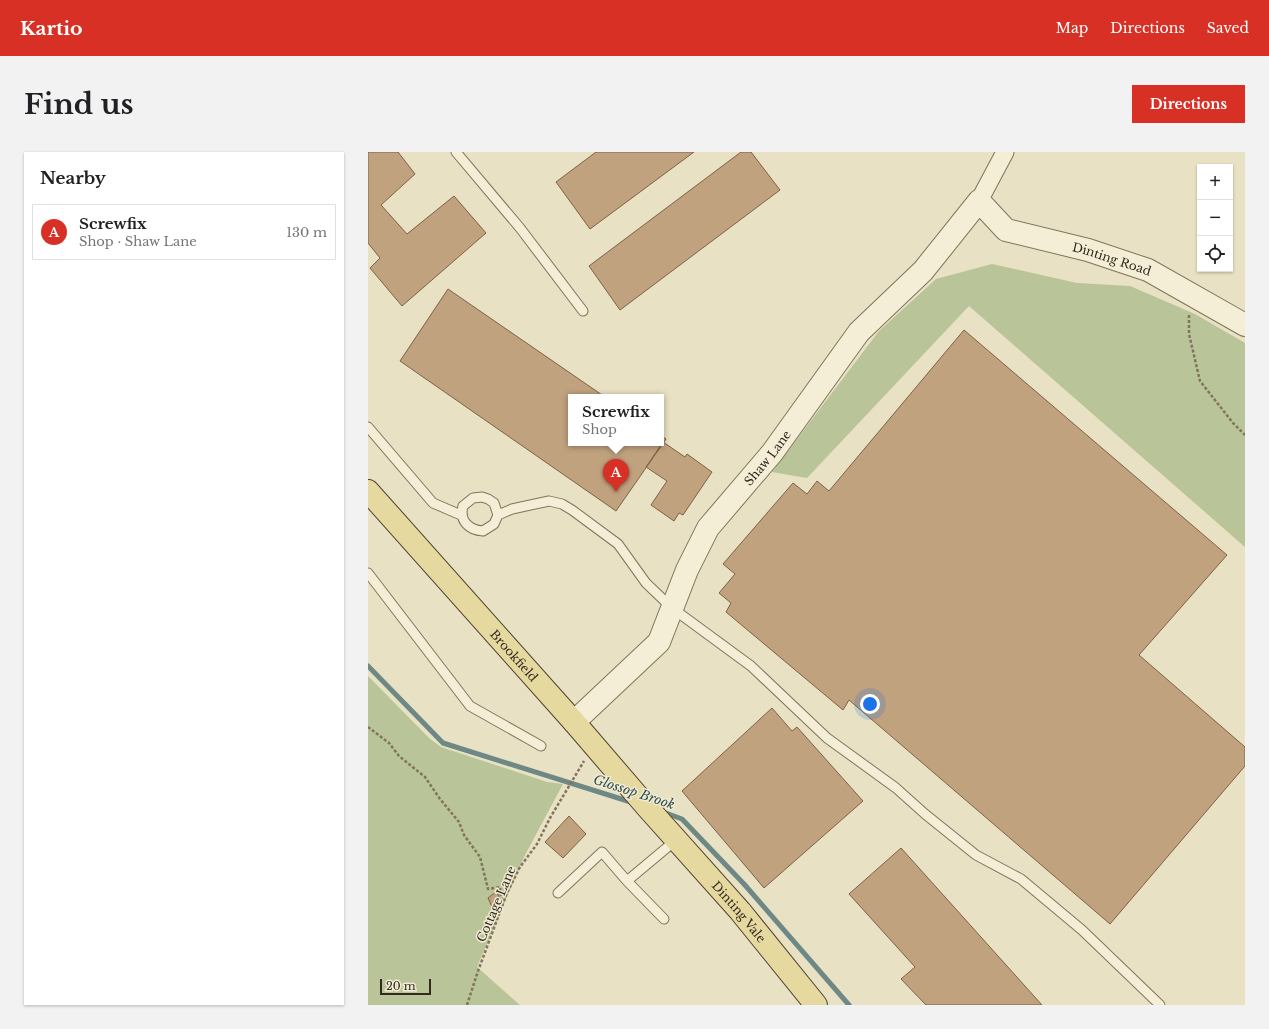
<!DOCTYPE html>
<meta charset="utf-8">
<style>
:root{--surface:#fff;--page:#f2f2f2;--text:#202124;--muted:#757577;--line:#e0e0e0;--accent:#d93025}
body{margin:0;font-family:"Libre Baskerville",serif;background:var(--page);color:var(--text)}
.controls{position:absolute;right:12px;top:12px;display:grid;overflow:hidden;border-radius:0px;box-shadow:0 1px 3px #0004}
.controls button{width:36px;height:36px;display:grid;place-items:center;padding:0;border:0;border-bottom:1px solid var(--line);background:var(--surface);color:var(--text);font:20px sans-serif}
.scale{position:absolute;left:12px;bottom:10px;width:51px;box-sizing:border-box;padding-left:4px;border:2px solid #322a1f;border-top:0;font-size:11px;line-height:14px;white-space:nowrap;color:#322a1f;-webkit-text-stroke:3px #f0ebd2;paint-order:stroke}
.you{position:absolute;left:502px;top:552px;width:14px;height:14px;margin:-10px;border:3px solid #fff;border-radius:50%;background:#1a73e8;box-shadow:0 0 0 6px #1a73e833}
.badge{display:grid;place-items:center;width:26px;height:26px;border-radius:50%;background:var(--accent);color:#fff;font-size:13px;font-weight:700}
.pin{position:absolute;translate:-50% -33px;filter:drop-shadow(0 1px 2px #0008)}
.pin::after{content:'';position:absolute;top:21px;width:14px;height:12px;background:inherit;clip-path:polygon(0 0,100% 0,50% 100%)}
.popup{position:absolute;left:200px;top:242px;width:96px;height:52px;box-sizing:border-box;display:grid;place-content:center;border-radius:0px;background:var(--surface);filter:drop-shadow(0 1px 3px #0005);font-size:13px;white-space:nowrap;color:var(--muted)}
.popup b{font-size:15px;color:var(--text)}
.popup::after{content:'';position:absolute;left:50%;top:100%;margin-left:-8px;border:8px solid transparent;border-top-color:var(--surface)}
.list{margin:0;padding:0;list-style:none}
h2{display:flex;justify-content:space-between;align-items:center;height:52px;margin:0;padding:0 16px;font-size:17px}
h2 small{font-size:13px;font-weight:400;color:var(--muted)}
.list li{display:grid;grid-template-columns:26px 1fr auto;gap:12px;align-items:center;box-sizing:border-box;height:56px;margin:0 8px 8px;padding:0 8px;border:1px solid var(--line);border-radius:0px}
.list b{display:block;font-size:15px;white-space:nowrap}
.list p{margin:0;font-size:13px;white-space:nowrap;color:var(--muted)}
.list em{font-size:13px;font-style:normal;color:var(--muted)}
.icon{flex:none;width:22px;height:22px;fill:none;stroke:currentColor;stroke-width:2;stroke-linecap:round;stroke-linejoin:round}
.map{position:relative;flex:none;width:877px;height:853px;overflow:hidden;border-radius:0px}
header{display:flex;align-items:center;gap:24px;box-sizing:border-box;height:56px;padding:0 20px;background:var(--accent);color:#fff}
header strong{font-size:19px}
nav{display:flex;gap:22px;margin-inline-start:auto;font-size:14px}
.intro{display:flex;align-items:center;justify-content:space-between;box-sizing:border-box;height:96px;padding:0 24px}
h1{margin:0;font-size:28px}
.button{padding:10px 18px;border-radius:0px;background:var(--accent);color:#fff;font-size:14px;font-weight:700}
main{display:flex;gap:24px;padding:0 24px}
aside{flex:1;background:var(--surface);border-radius:0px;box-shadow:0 1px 3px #0004}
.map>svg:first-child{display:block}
</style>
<header>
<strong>Kartio</strong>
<nav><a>Map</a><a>Directions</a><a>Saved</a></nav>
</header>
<div class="intro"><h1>Find us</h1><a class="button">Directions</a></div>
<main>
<aside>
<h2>Nearby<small></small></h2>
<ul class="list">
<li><span class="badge">A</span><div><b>Screwfix</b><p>Shop · Shaw Lane</p></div><em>130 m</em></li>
</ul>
</aside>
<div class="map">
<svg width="877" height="853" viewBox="0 0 877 853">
<rect width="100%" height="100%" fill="#e8e1c4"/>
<path fill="#bac499" d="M624 112 709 131 762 134 827 162 877 191V395L601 154 439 326 404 320 511 179 568 127Z
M0 524 61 586 73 595 179 630 195 632 156 705 109 815 152 853H0Z"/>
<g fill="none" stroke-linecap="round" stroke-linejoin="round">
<path stroke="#6d8885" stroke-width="5" d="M0 514 75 591 266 651
M295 660 314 667 376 732 481 853"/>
</g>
<path fill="#c1a27e" stroke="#7c6246" d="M0 0H30L47 22 13 53 39 82 86 44 118 81 34 154 2 116 12 106 0 91Z
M228 0H326L222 77 188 30Z
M373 0H383L412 38 252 158 221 114Z
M80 137 237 245H203V291H293V284L298 287 248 359 32 209Z
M596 178 859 403 771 503 877 595V614L742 772 481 548 475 558 358 460 363 451 351 441 367 422 355 412 425 331 439 342 449 329 461 339Z
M295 290 317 305 319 302 344 320 315 363 311 361 306 369 283 353 299 329 278 315Z
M404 556 424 579 429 575 495 649 396 736 314 639Z
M201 664 218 682 195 706 177 690Z
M533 696 674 853H558L533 827 547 815 481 742Z
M129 739 132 748 125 757 120 746Z"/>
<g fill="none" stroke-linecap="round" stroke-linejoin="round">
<g stroke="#80745d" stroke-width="11">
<path id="service" d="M88 0 152 76 215 159
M0 275 65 351 93 363
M130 363 126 351 120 347 114 345 105 346 95 354C91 369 101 378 115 379L126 372 130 363 144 357 181 349 194 352 204 358 250 392 278 431 304 456 383 514 459 586 528 636 557 662 608 703 653 727 714 778 792 853
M0 421 102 554 173 594
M259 729 296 767
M190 741 234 700 259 729 308 688"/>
</g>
<g stroke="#80745d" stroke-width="19">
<path id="minor" d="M611 49 637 0"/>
</g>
<g stroke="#80745d" stroke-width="24">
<g id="tertiary">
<path id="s1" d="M206 570 291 490 319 418 340 376 404 301 491 180 555 119 611 49 638 78 720 98 780 118 877 173"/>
</g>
</g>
<g stroke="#4e4230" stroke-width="24">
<g id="primary">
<path id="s2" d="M0 339 206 570 279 655 372 759 448 853"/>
</g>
</g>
<path stroke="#80745d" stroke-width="2.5" stroke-dasharray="3 2" stroke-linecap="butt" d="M821 163V182L832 229 865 271 877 283
M0 575 21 591 31 604 57 625 72 647 91 670 96 683 112 705 120 737 132 735 134 756
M99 853 110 819 139 741 152 715 169 692 182 666 216 609"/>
<use href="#service" stroke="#f4eed6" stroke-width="9"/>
<use href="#minor" stroke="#f4eed6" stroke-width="17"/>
<use href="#tertiary" stroke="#f4eed6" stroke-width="22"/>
<use href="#primary" stroke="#e6d9a0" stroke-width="22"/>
</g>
<g text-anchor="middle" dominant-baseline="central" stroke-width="3" stroke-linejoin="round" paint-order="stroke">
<g font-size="12" fill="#322a1f" stroke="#f0ebd2">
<text stroke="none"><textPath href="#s1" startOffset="816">Dinting Road</textPath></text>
<text stroke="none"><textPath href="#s1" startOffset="333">Shaw Lane</textPath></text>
<text stroke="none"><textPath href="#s2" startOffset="220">Brookfield</textPath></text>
<text transform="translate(128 752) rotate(-67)">Cottage Lane</text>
<text stroke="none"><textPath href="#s2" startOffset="561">Dinting Vale</textPath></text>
</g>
<g font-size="13" font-style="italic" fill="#304e50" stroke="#f0ebd2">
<text transform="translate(266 640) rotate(18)">Glossop Brook</text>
</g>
</g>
</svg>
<div class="controls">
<button>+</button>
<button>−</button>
<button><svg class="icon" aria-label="locate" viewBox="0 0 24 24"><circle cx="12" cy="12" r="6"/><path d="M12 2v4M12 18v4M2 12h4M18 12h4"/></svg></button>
</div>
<div class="scale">20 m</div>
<div class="you"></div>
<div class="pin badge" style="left:248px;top:340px">A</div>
<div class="popup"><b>Screwfix</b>Shop</div>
</div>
</main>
